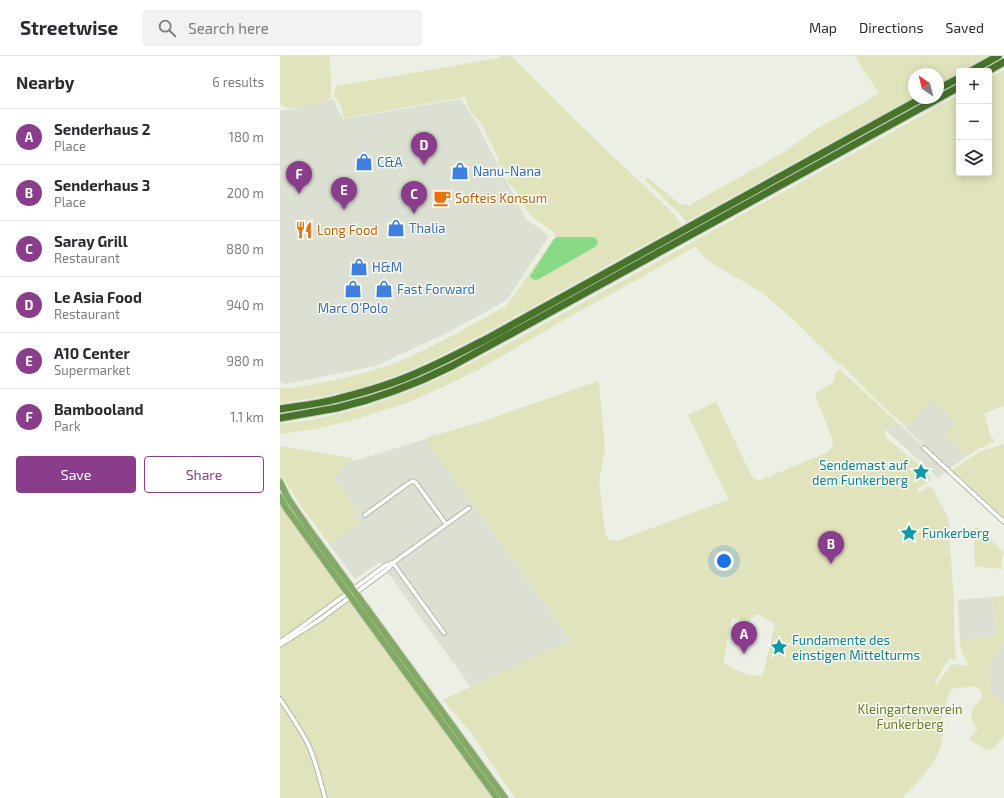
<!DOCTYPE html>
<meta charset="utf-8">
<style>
:root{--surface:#fff;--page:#f2f2f3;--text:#2b2b33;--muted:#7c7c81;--line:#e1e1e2;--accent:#8a3d8b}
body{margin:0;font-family:"Exo 2",sans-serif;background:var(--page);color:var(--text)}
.controls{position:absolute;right:12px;top:12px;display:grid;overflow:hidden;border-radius:4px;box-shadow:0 2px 10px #0003}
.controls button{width:36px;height:36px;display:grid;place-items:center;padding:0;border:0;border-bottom:1px solid var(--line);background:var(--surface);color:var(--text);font:20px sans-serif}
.compass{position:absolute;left:628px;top:12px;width:36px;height:36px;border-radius:50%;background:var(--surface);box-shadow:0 2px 10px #0003;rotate:325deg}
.you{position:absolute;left:444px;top:505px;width:14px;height:14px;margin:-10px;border:3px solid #fff;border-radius:50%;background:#1a73e8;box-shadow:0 0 0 6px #1a73e833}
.badge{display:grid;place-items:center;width:26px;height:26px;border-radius:50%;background:var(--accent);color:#fff;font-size:13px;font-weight:700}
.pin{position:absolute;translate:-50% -33px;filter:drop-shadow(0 1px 2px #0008)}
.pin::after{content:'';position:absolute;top:21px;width:14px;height:12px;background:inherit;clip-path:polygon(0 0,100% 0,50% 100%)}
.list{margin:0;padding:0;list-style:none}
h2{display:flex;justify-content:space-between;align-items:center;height:52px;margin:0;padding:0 16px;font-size:17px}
h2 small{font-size:13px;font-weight:400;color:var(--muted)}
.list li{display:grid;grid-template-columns:26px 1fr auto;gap:12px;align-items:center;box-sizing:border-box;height:56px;padding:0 16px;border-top:1px solid var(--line)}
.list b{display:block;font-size:15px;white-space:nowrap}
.list p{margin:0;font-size:13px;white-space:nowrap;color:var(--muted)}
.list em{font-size:13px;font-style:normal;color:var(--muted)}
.actions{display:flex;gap:8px;padding:12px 16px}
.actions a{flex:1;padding:9px 0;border:1px solid var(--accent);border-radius:4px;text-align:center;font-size:14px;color:var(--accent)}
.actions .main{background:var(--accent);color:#fff}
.icon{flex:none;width:22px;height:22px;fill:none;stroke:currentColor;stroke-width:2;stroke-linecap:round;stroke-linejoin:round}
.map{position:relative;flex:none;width:724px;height:742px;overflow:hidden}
header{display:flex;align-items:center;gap:24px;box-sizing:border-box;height:56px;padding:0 20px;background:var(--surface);border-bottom:1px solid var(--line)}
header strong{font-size:19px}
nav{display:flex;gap:22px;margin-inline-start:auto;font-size:14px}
.search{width:280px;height:36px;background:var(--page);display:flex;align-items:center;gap:10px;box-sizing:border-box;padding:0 14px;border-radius:4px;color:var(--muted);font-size:15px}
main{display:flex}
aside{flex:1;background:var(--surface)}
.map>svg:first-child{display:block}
</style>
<header>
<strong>Streetwise</strong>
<div class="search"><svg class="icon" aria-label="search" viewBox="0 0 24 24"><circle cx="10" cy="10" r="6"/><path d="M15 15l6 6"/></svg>Search here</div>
<nav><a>Map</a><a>Directions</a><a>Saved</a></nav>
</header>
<main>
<aside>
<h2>Nearby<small>6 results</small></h2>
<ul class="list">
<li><span class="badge">A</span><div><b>Senderhaus 2</b><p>Place</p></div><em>180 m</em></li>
<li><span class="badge">B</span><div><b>Senderhaus 3</b><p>Place</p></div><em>200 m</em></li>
<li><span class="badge">C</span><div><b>Saray Grill</b><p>Restaurant</p></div><em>880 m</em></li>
<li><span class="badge">D</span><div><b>Le Asia Food</b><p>Restaurant</p></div><em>940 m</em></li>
<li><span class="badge">E</span><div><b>A10 Center</b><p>Supermarket</p></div><em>980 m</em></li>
<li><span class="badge">F</span><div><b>Bambooland</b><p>Park</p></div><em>1.1 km</em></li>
</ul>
<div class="actions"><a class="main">Save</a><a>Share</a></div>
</aside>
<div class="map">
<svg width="724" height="742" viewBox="0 0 724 742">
<rect width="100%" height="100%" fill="#ebefe4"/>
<path fill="#dbe0d2" d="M53 43 63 63 181 43 196 66 246 163 269 180 227 244 167 277 95 310 5 328 0 325V54H8Z
M652 344 677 367 665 380 669 385 673 386 686 401 669 413 651 396 652 394 644 390 627 373 626 371Z
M618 367 626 374 667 415 658 422 605 373Z
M146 383 291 585 191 631 100 506 75 523 49 488 78 467 73 459 78 454 55 422 68 407Z
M712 541 716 580 680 584 678 544Z
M724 583V649L716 640 711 637 708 620 709 611Z"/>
<path fill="#e0e3bb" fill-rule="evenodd" d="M0 0H49L51 23V41C44 48 19 53 9 52 6 51 3 50 0 48Z
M221 0H231L301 70 393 157 401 169C348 197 297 227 245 255 192 284 143 312 86 330 58 339 29 343 0 347V331L4 333C43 327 83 320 120 305 157 290 191 269 226 250L229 246 275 181 274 176 250 159 236 135 231 130 227 125 229 122 226 115 222 113 218 106V102L200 65C191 59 188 51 185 41L64 62C61 55 62 47 55 42L54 37 57 30 219 2ZM278 181H313L317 188 315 191 252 217 274 183Z
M575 0H708L681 15H679V16L658 28V18H634V41L406 166 401 159 367 126 365 122H368L400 148 406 149H410L506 95 533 75 599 38Z
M724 14V350L704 357 711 383 714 382V386L698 393 686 401 673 386 669 385 665 380 677 367 652 345 626 371 594 342 561 308 560 309 513 263 481 236 428 205 423 200 416 190 353 226 296 257 198 314 167 329 129 346 76 363 36 373 0 378V368L31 364 85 351 135 333 181 312 235 284 679 39V117H709V22Z
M559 313 618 367 605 373V381L644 413 650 420V424L637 433 639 437 648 430 652 432 668 461 674 547V586L676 603H669L654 627 657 628 672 608 687 610 688 607C682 600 681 593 680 584L716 580 712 541 724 540V583L709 611 708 620 711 637 716 640 724 649V679L715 691 710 694 705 693 689 683 698 673 691 663 693 652 701 643 702 638 698 631C690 629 682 633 674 632L670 635C668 642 665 649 663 656 661 663 664 672 663 680 658 709 642 721 623 741L624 742H235L191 677 163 644 291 584 145 382 201 366 318 325 319 327 325 394 319 424 325 477C328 486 330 483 337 485L450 443 445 436 408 359 436 346 471 419C474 423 476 424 481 424L546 397C551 393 553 391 553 385L535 338 553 326 556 316ZM476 558 481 559 495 569 484 615 481 619 471 620 463 617 443 607 452 562 468 565Z
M724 388V462L678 419 672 417V414L701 395Z
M0 390 71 402 73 406 68 407 55 422 78 454 73 459 79 467 49 488 19 447 4 423 0 425Z
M0 447 215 742H0Z
M697 471 708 482 706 484 707 485 710 483 724 497 722 499 721 513 695 510 694 473Z"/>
<path fill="#89da86" d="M278 181H313C318 182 319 188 315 191L257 224 252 223 250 220 252 217 274 183Z"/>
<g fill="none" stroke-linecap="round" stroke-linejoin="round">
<g stroke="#afb8a6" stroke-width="5.5">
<path id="street" d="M644 392 724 466
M85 459 129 427 133 425 136 427 166 468
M113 507 164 577
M0 586 20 572 106 509 112 507
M0 589 38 565 109 512 113 507 117 504 189 452
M0 643C10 658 20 672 28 688 36 705 40 724 45 742"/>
</g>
<g stroke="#c5cbc1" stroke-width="8">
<path id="primary" d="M0 426 9 444 29 473 225 742
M0 441 6 452 35 492 217 742"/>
</g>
<g stroke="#c5cbc1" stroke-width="9">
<path id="highway" d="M691 15 718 0
M708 15 724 6
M658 33 679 22
M0 353C19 350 39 348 57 343 85 336 113 328 139 316 163 306 187 293 210 281L642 42
M0 362 57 352 87 344 114 335 142 324 172 310 258 263 679 31"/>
</g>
<use href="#street" stroke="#fff" stroke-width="3.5"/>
<use href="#primary" stroke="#83aa63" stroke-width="6"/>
<use href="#highway" stroke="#477429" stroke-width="7"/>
</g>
<defs>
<g id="shop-bare" transform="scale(1.38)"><path d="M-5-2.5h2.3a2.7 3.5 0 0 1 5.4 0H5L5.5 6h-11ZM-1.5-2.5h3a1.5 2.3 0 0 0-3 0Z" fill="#3f7fe0" stroke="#f9fbf5" stroke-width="2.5" paint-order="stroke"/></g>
<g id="cafe-bare" transform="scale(1.38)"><path d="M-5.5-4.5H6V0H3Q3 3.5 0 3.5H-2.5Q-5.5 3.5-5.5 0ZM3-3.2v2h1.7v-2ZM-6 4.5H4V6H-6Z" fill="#e8710a" stroke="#f9fbf5" stroke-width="2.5" paint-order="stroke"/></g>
<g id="restaurant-bare" transform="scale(1.38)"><path d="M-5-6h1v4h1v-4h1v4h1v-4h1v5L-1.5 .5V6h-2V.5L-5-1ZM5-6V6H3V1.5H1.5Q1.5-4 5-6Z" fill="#e8710a" stroke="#f9fbf5" stroke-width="2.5" paint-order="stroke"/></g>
<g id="sight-bare" transform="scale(1.38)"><path d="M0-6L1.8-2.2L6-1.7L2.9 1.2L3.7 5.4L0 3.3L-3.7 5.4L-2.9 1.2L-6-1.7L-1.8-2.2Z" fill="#0f9aa8" stroke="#f9fbf5" stroke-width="2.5" paint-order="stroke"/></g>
</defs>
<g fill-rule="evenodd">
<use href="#shop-bare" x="84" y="106"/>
<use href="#shop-bare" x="180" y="115"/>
<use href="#cafe-bare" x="162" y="142"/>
<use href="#shop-bare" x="116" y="172"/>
<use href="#restaurant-bare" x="24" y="174"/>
<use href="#shop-bare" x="79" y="211"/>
<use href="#shop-bare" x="73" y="233"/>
<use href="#shop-bare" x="104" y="233"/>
<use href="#sight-bare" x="641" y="416"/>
<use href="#sight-bare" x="629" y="477"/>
<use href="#sight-bare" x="499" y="591"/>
</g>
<g text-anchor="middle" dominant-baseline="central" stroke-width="3" stroke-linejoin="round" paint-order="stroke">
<g font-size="13" fill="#366cbe" stroke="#f9fbf5" text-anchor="start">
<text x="97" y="106">C&amp;A</text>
<text x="193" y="115">Nanu-Nana</text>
<text x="129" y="172">Thalia</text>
<text x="92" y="211">H&amp;M</text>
<text x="117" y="233">Fast Forward</text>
<text x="73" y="252" text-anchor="middle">Marc O'Polo</text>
</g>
<g font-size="13" fill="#c56008" stroke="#f9fbf5" text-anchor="start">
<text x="175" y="142">Softeis Konsum</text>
<text x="37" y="174">Long Food</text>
</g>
<g font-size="13" fill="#0d838f" stroke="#f9fbf5" text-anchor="start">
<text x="628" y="409" text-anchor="end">Sendemast auf<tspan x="628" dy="15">dem Funkerberg</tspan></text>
<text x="642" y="477">Funkerberg</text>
<text x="512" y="584">Fundamente des<tspan x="512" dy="15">einstigen Mittelturms</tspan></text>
</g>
<g font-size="13" fill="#697a24" stroke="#f9fbf5">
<text x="630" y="653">Kleingartenverein<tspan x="630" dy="15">Funkerberg</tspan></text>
</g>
</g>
</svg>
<div class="controls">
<button>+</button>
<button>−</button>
<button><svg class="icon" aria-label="layers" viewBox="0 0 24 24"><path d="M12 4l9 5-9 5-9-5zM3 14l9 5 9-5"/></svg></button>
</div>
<svg class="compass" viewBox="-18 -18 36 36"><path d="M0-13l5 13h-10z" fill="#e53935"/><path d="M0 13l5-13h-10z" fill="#7c7c81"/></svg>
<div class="you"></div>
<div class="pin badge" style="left:464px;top:598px">A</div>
<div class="pin badge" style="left:551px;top:508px">B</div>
<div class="pin badge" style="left:134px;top:158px">C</div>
<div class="pin badge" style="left:144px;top:109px">D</div>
<div class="pin badge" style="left:64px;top:154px">E</div>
<div class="pin badge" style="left:19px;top:138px">F</div>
</div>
</main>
